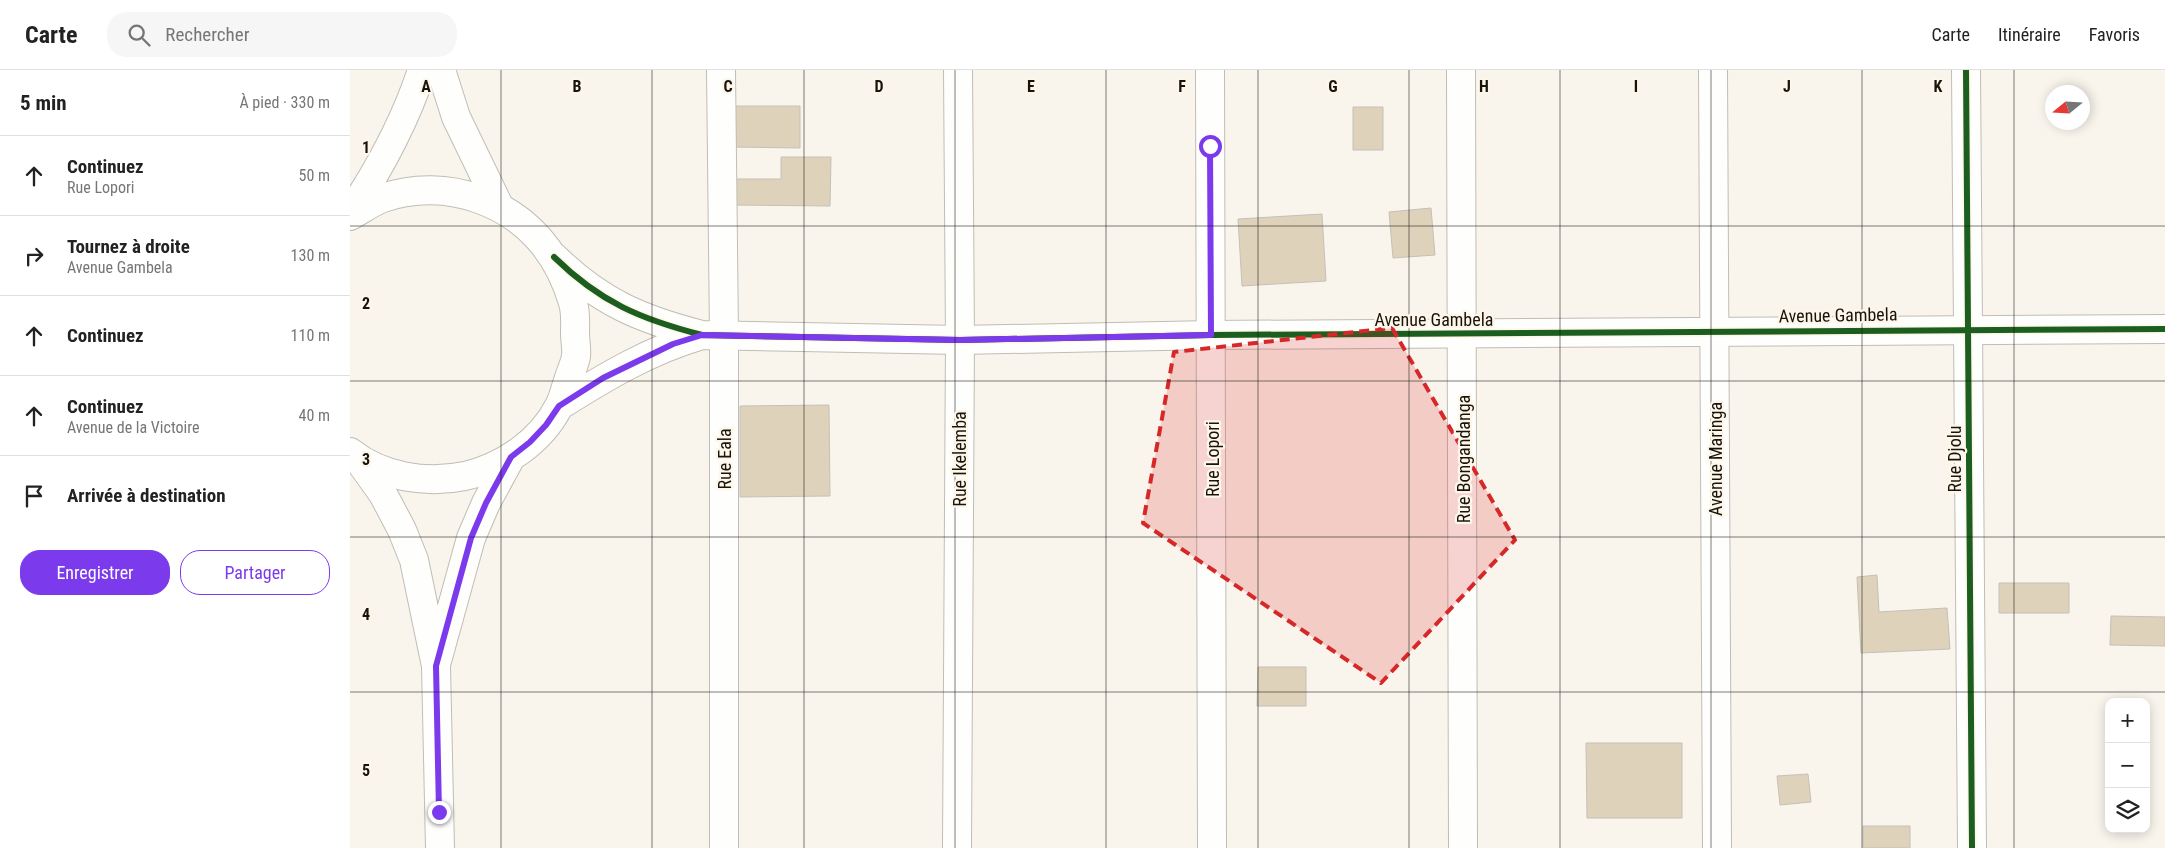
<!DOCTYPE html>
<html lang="fr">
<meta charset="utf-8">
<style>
:root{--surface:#fff;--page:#f6f6f6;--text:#222;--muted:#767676;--line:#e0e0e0;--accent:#7c3aed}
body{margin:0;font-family:"Roboto Condensed",sans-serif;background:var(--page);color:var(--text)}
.controls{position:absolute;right:15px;bottom:15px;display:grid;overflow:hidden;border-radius:10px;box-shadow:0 2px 12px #0003}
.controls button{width:45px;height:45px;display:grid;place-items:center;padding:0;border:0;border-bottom:1px solid var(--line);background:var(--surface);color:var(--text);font:25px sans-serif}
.compass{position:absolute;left:1695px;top:15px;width:45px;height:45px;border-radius:50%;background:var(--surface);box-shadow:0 2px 12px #0003;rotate:252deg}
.stop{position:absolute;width:15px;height:15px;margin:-11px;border:4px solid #7c3aed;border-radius:50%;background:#fff}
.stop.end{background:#7c3aed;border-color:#fff;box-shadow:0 1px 5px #0008}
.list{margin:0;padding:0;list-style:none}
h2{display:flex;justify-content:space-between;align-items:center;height:65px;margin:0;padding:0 20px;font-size:21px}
h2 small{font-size:16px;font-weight:400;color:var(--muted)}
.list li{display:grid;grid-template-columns:32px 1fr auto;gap:15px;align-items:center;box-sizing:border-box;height:80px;padding:0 20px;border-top:1px solid var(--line)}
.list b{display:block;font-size:19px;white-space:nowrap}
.list p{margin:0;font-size:16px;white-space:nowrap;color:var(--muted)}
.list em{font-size:16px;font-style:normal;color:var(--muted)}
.actions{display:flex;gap:10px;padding:15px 20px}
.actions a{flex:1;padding:11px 0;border:1px solid var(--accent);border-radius:20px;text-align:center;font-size:18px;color:var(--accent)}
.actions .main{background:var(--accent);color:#fff}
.icon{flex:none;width:28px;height:28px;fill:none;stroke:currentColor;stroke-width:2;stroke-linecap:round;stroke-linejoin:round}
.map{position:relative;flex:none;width:1815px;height:778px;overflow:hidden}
header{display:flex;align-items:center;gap:30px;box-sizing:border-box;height:70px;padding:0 25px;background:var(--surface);border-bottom:1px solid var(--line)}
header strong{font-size:24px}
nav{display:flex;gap:28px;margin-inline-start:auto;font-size:18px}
.search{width:350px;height:45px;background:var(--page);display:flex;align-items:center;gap:12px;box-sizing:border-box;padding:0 18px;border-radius:20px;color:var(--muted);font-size:19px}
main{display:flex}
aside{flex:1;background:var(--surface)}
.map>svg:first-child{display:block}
</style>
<header>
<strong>Carte</strong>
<div class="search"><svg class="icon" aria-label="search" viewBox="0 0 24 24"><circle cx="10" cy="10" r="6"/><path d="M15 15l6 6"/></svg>Rechercher</div>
<nav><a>Carte</a><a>Itinéraire</a><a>Favoris</a></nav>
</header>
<main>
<aside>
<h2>5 min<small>À pied · 330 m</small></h2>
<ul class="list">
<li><svg class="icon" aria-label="ahead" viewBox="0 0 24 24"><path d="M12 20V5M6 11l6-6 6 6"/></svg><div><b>Continuez</b><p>Rue Lopori</p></div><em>50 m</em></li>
<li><svg class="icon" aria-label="right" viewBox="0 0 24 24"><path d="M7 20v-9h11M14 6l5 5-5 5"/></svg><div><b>Tournez à droite</b><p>Avenue Gambela</p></div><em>130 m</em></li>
<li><svg class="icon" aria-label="ahead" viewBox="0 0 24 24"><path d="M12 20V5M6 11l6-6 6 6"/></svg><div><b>Continuez</b></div><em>110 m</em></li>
<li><svg class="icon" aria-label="ahead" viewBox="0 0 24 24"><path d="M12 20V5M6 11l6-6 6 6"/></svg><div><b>Continuez</b><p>Avenue de la Victoire</p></div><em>40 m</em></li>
<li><svg class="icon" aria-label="arrive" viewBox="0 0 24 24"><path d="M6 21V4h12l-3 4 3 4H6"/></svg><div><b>Arrivée à destination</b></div></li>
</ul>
<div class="actions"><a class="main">Enregistrer</a><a>Partager</a></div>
</aside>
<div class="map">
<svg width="1815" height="778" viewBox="0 0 1815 778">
<rect width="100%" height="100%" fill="#f9f5ed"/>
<path fill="#ded2bb" stroke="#c4c0b9" d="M381 36H450V78L381 77Z
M1003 37H1033V80H1003Z
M431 87H481L480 136 381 135 382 109H431Z
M1081 138 1085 185 1043 188 1039 142Z
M972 144 976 211 892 216 888 149Z
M479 335 480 426 390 427V336Z
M1527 505 1529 542 1597 538 1600 579 1511 583 1507 507Z
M1649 513H1719V543H1649Z
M1761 546 1815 547V576L1760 575Z
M908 597H956V636H907Z
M1236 673H1332V748H1237Z
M1458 704 1461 732 1430 735 1427 706Z
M1513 756H1560V778H1513Z"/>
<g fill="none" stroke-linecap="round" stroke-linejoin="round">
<g stroke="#c0bdb6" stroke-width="30">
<path id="street" d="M371 0 374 265V778
M860 0 862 778
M1111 0 1113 778
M1363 0 1367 778
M1616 0 1622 778
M607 778 610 270 608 0"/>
</g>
<g stroke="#c0bdb6" stroke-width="30">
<path id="secondary" d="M91 0 106 47 149 136
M0 143C30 98 55 52 72 0
M0 146C11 140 22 132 33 128 64 117 99 118 129 129 178 146 209 184 223 233 226 242 225 254 225 263 225 271 227 279 226 286 225 294 220 303 218 311 215 319 213 329 209 336 191 372 153 397 115 406 76 414 31 407 0 382
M204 187C250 232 290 249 352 265L610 270 861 265 1815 259
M209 336C255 307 300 280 352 265
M8 389 33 424 52 460 64 490 70 519 86 596 90 778
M87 591 121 468 136 433 161 387"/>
</g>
<use href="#street" stroke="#fefefc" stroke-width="28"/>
<use href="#secondary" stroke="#fefefc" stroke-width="28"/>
<g stroke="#fef6e8" stroke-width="9">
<path id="cycleway" d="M1616 0 1622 778
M204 187C250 232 290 249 352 265L610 270 861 265 1815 259"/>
</g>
<use href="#cycleway" stroke="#1b5e20" stroke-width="6"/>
</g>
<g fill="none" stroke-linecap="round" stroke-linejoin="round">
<path stroke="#7c3aed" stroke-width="6" d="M89 742 86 596 121 468 136 433 161 387 180 372 196 355 209 336 253 308 323 274 352 265 610 270 861 265 860 76"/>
</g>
<path fill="#d62828" fill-opacity="0.2" stroke="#d62828" stroke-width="4" stroke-dasharray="10 6" stroke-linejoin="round" d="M1042 258 1165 470 1031 613 793 453 824 282Z"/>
<path fill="none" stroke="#17140e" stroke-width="1" stroke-opacity="0.55" d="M151 0V778M302 0V778M454 0V778M605 0V778M756 0V778M908 0V778M1059 0V778M1210 0V778M1361 0V778M1512 0V778M1664 0V778M0 156H1815M0 311H1815M0 467H1815M0 622H1815"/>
<g text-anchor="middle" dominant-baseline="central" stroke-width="4.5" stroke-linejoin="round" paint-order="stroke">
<g font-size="18" fill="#17140e" stroke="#fef6e8">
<text transform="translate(1488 245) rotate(-1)">Avenue Gambela</text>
<text x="1084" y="249">Avenue Gambela</text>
<text transform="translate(374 389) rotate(-90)">Rue Eala</text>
<text transform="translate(609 389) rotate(-90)">Rue Ikelemba</text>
<text transform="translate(862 389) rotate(-90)">Rue Lopori</text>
<text transform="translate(1113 389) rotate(-90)">Rue Bongandanga</text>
<text transform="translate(1365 389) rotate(-90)">Avenue Maringa</text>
<text transform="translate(1604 389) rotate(-90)">Rue Djolu</text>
</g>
</g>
<g font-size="16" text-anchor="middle" font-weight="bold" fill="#17140e" stroke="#fef6e8" stroke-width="4.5" stroke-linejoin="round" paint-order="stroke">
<text x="76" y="22">A</text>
<text x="227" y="22">B</text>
<text x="378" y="22">C</text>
<text x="529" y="22">D</text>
<text x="681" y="22">E</text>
<text x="832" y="22">F</text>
<text x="983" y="22">G</text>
<text x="1134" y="22">H</text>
<text x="1286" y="22">I</text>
<text x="1437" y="22">J</text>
<text x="1588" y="22">K</text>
<text x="16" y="83">1</text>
<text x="16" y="239">2</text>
<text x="16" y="395">3</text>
<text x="16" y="550">4</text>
<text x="16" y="706">5</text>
</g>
</svg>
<div class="controls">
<button>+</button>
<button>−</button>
<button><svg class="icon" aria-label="layers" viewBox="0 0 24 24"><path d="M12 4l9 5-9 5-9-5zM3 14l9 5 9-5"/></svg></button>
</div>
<svg class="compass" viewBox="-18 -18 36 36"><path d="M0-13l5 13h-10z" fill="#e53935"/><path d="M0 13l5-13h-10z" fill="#767676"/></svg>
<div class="stop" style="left:860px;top:76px"></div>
<div class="stop end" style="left:89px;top:742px"></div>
</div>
</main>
